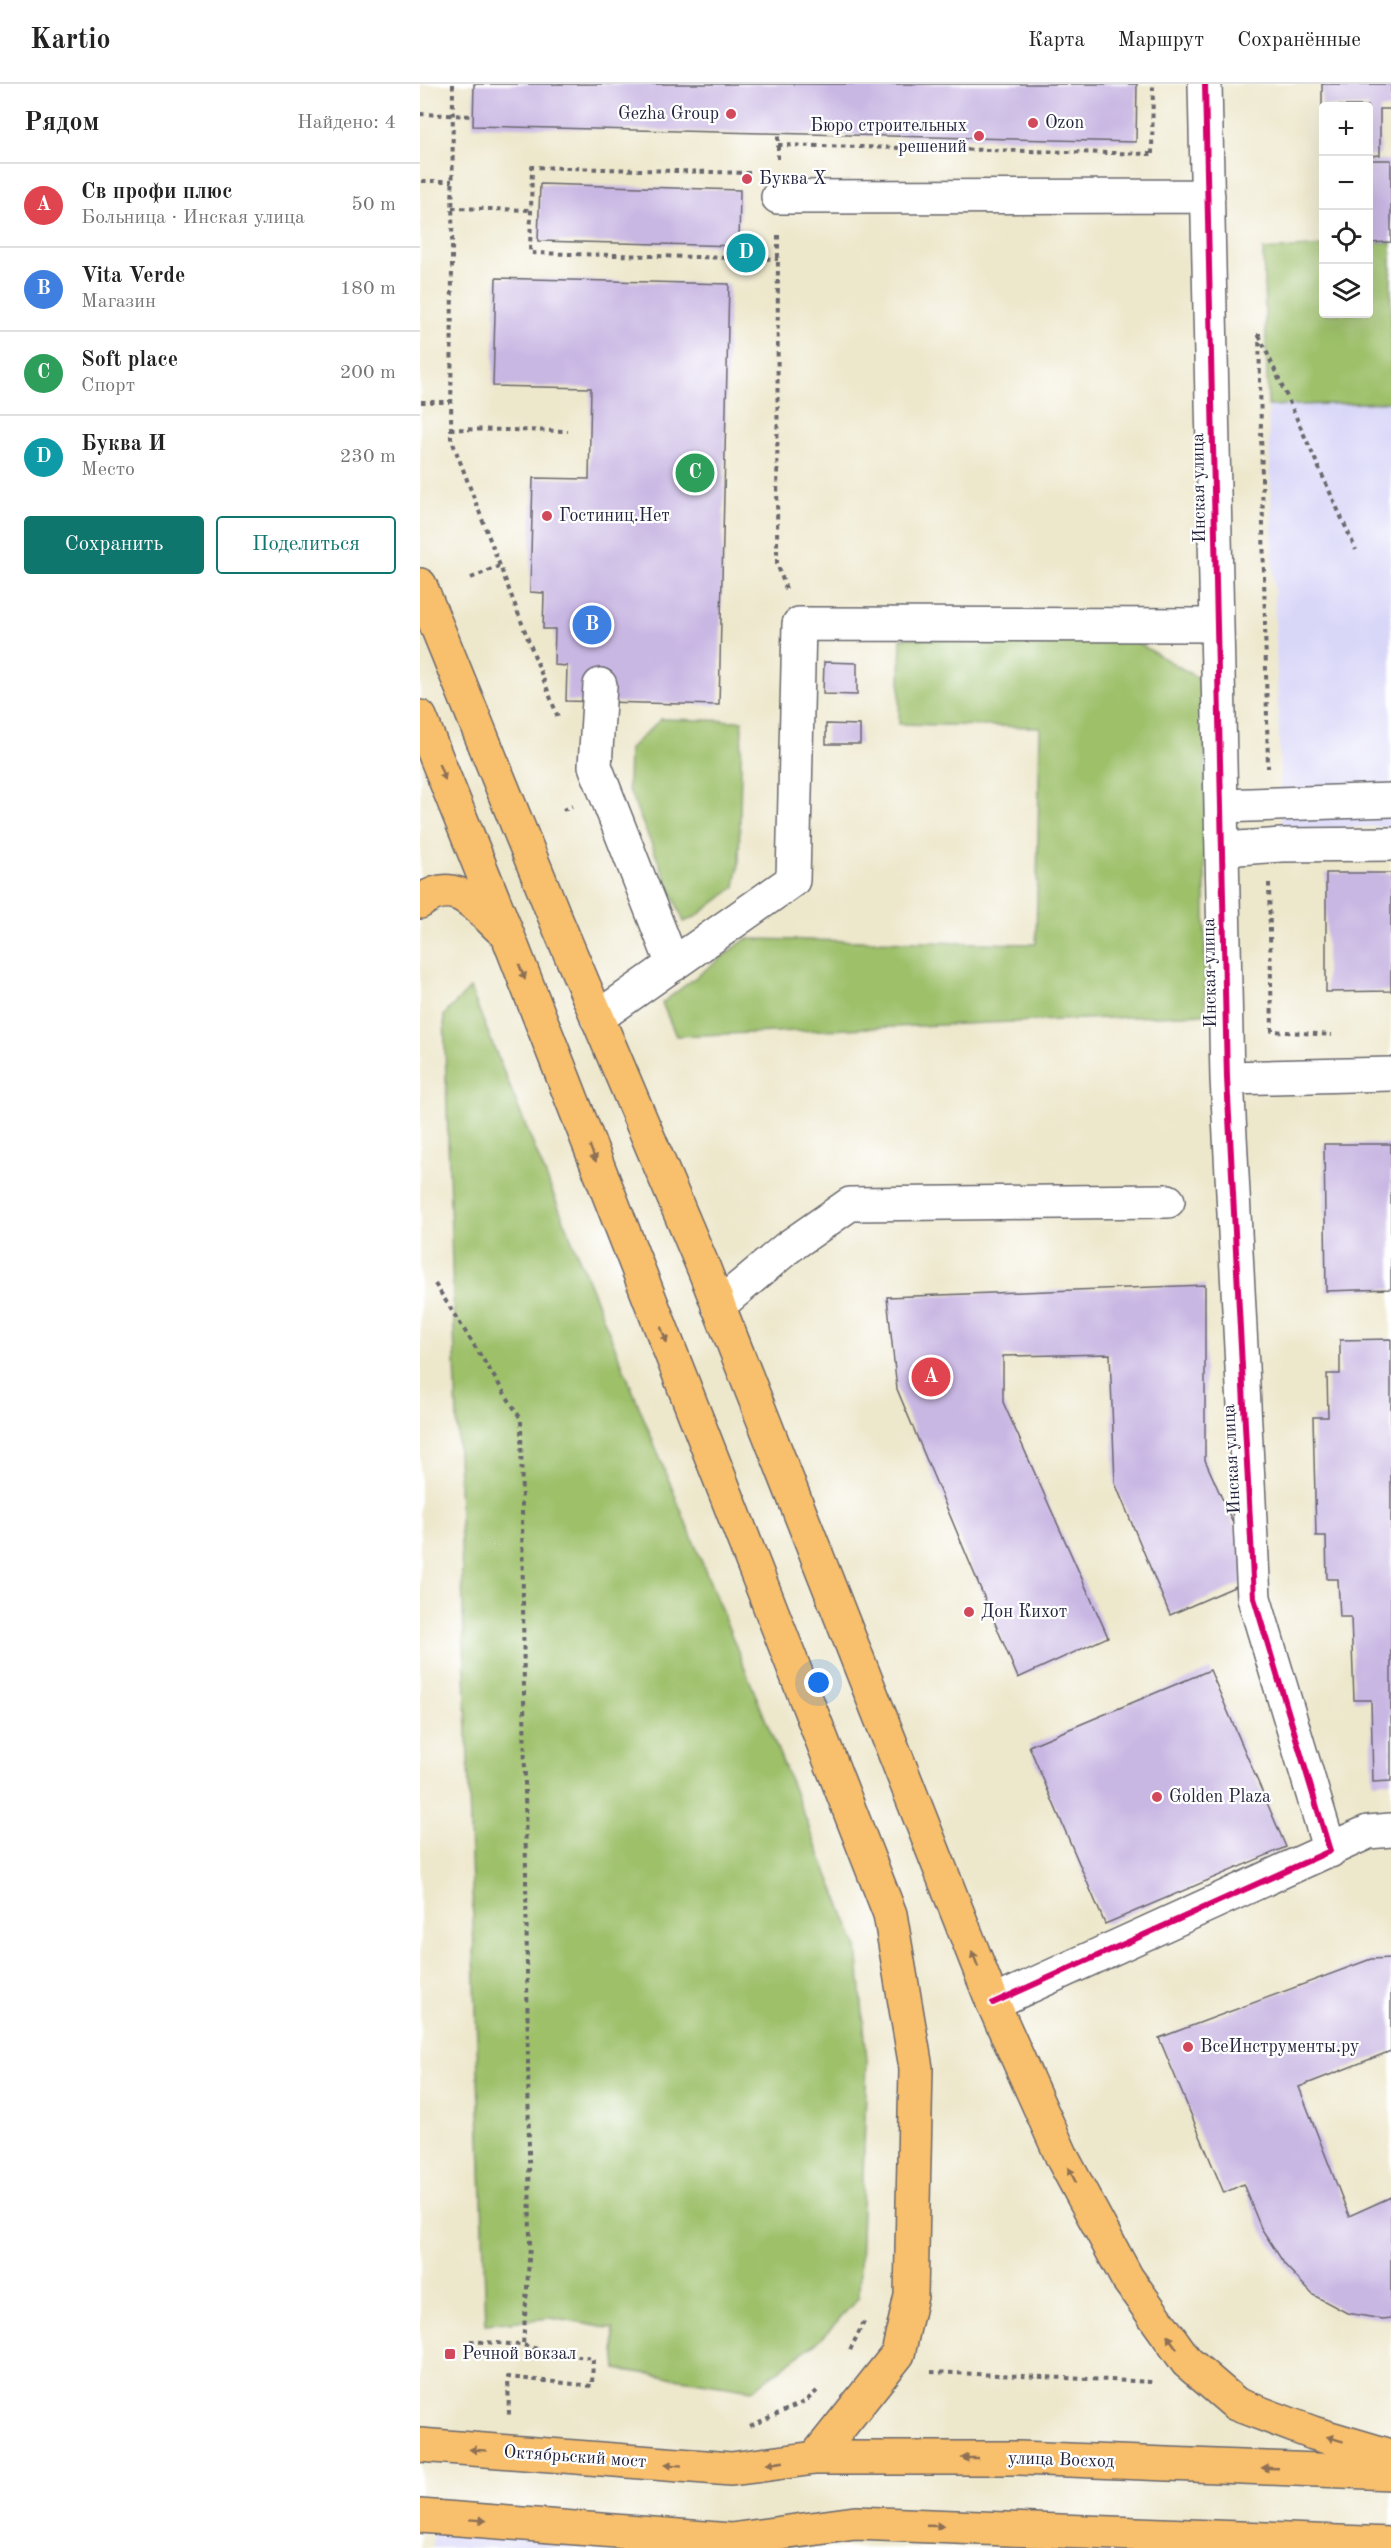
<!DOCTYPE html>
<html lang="ru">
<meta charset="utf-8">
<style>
:root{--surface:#fff;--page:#f6f6f6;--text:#222;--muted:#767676;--line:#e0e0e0;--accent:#0f766e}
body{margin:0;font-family:"Old Standard TT",serif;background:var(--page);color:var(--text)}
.controls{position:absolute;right:18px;top:18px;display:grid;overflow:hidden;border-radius:6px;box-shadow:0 6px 24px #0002}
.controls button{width:54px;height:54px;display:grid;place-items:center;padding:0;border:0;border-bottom:2px solid var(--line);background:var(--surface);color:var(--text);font:30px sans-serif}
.you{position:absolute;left:399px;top:1599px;width:21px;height:21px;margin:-15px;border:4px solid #fff;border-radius:50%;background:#1a73e8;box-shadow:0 0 0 9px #1a73e833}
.badge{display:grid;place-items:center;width:39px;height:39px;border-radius:50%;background:var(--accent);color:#fff;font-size:20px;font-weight:700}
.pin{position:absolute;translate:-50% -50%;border:3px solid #fff;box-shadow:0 2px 6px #0006}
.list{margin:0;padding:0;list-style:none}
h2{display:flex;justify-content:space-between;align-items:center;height:78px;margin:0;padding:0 24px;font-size:26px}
h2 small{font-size:20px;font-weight:400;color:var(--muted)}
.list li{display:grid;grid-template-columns:39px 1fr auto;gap:18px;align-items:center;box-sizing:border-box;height:84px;padding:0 24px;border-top:2px solid var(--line)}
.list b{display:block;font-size:22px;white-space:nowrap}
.list p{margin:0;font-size:20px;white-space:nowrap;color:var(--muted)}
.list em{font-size:20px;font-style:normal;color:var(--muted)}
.actions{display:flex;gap:12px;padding:18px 24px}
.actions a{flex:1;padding:14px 0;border:2px solid var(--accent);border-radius:6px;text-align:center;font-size:21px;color:var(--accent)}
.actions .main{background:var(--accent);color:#fff}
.icon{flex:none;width:33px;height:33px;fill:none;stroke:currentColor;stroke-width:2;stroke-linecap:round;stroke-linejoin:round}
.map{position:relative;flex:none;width:971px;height:2464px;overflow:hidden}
header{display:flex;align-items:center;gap:36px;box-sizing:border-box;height:84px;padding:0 30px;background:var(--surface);border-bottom:2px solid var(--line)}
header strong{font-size:28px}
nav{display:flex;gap:33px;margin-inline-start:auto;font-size:21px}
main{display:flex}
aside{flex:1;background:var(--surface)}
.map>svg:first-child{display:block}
</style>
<header>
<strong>Kartio</strong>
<nav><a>Карта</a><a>Маршрут</a><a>Сохранённые</a></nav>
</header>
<main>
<aside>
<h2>Рядом<small>Найдено: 4</small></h2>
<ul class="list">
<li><span class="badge" style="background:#e0444e">A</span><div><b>Св профи плюс</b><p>Больница · Инская улица</p></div><em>50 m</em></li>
<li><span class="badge" style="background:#3f7fe0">B</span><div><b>Vita Verde</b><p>Магазин</p></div><em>180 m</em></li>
<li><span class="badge" style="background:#2e9e5b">C</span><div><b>Soft place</b><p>Спорт</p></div><em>200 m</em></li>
<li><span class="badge" style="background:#0f9aa8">D</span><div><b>Буква И</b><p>Место</p></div><em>230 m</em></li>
</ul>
<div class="actions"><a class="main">Сохранить</a><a>Поделиться</a></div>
</aside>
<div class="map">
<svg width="971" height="2464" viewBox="0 0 971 2464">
<rect width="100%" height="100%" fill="#fff"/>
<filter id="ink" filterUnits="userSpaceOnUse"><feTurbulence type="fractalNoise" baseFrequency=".0167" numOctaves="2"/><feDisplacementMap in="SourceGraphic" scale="12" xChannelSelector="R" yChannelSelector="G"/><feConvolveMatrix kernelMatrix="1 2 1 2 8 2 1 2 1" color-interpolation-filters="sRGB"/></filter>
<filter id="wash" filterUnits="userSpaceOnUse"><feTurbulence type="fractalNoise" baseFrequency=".008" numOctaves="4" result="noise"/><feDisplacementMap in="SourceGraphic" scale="24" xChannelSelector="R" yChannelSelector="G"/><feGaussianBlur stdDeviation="1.35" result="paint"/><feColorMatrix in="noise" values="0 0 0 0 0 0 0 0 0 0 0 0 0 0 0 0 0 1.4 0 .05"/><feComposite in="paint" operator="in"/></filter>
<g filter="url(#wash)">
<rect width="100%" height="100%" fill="#ede7cb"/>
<path fill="#d9d7f8" d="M971 317V742L862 746 848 322Z
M13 2444 277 2464H13Z"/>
<path fill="#9dc069" stroke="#607152" stroke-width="1.5" d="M971 158V318L848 322 843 166 903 162 904 230H948L949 159Z
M481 554 711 555 785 598V930L256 952 242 919 326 855 616 860 620 643 479 640Z
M241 635 322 637 319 777 315 803 275 833 264 838 208 704 209 665Z
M50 904 437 1862 447 1976 439 2213 402 2254 332 2306 197 2285 193 2245 131 2234 66 2240 24 931Z"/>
<g id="blocks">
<path fill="#c9b7e3" d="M54 0H717L716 58 53 42Z
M902 0H971V25H960V71L948 72V22H902Z
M948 76H971V158L948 159Z
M120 100 320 106 319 162 118 157Z
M76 194 309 200 299 621 146 617 147 582 134 581 135 545H123L124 509 110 508 113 394 169 395 171 304 73 302Z
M404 578 437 579V611L403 610Z
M406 640 440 641V660H406Z
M906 789H971V907L906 908Z
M904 1060H971V1205L906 1207Z
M785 1201V1376L837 1493 750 1531 695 1399 690 1270 583 1272V1318L688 1553 598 1594 477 1305 467 1213Z
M971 1255V1697L953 1698 951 1616H934L931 1533H920L918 1495H907L906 1452H896L893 1333H908L907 1290H920V1256Z
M790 1586 866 1763 685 1840 609 1662Z
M971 1874V1967L879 2003 929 2132 971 2113V2234L962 2235 927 2229 893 2211 865 2181 841 2144 823 2100 804 2109 739 1954 951 1875Z"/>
</g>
</g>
<g filter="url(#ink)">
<use href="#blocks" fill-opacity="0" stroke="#69676d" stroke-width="1.5"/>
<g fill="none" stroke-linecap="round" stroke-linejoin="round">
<g stroke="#69676d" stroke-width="36">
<path id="minor" d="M785 0 807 994 834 1514 910 1767
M358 113 788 112
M180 601 175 682 253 881
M802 722 971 716
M803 765 862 761 971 760
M177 934 373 796 379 540 797 541
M807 994 971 990
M298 1222 367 1164 430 1120 748 1117
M573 1919 948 1748 971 1746"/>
</g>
<g stroke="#69676d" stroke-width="36">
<path id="major" d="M0 501 134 831 284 1185 573 1919 643 2075 707 2194 767 2278 816 2320 893 2349 971 2372
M0 633 88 852 470 1830 496 1984 491 2212 478 2270 395 2374
M0 818C35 791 56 822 81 845
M0 2361 311 2385 395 2374H599L971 2389
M0 2432 311 2456 435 2439 971 2460"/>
</g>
<path stroke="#69676d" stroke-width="4" stroke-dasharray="4.5 4.5" stroke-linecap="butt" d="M33 0 31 354 139 636
M358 61 732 70
M732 70 733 0
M358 75V49
M330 89 112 83 110 169 358 175
M2 97H32
M32 124 111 126
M358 151 357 479 366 505
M839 249 848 684
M839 251 936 466
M1 318H30
M30 345 148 347
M51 494 79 482
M143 726 152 722
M849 799 852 947 912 951
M15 1200 101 1335 110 2161 103 2261
M50 2257 103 2261 129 2268 173 2274 172 2302 88 2293 89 2331
M430 2266 444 2238
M511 2288 734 2298
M330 2342 386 2317 397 2307"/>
<use href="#minor" stroke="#fff" stroke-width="33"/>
<use href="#major" stroke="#f8bf6c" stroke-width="33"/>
<path stroke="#69676d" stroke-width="4" stroke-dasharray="4.5 4.5" stroke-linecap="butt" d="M0 30 53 32"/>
<g stroke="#fff" stroke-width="10">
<path id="cycleway" d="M573 1919 910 1767 834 1514 807 994 785 0"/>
</g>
<use href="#cycleway" stroke="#d6006c" stroke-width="6"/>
</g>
<defs><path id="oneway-solid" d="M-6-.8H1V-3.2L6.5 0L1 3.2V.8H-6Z" transform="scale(1.5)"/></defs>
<g fill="#8d7054">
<use href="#oneway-solid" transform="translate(22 688) rotate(68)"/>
<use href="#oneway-solid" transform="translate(102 888) rotate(69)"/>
<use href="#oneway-solid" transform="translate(173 1070) rotate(69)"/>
<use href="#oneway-solid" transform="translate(244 1251) rotate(69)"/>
<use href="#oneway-solid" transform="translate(555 1875) rotate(-111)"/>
<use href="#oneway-solid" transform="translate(652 2091) rotate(-118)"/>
<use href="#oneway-solid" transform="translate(752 2258) rotate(-126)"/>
<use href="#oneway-solid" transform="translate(915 2355) rotate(-163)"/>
<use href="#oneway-solid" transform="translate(58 2366) rotate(-176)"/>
<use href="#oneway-solid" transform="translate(550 2374) rotate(-180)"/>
<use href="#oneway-solid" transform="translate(355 2379) rotate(172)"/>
<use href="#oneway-solid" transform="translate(253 2381) rotate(-176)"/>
<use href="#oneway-solid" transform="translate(850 2384) rotate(-178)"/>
<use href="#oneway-solid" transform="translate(58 2436) rotate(4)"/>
<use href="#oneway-solid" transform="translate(515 2442) rotate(2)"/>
</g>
</g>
<g fill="#d1495b" stroke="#fff" stroke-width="2">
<circle cx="311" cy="30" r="6"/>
<circle cx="613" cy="39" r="6"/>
<circle cx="559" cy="52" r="6"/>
<circle cx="327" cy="95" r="6"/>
<circle cx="127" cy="432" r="6"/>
<circle cx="549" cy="1528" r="6"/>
<circle cx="737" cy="1713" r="6"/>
<circle cx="768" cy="1963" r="6"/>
<rect x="24" y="2264" width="12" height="12" rx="3"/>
</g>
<g text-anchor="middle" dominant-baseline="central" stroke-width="4.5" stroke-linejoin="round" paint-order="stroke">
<g font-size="18" fill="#22223b" stroke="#fff" text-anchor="start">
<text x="299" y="30" text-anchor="end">Gezha Group</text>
<text x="625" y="39">Ozon</text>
<text x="547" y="42" text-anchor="end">Бюро строительных<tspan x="547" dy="21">решений</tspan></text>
<text x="339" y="95">Буква Х</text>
<text x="139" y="432">Гостиниц.Нет</text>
<text x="561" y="1528">Дон Кихот</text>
<text x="749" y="1713">Golden Plaza</text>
<text x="780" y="1963">ВсеИнструменты.ру</text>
<text x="42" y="2270">Речной вокзал</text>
</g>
<g font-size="18" fill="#22223b" stroke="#fff">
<text transform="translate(779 404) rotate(-91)">Инская улица</text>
<text transform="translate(790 889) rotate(-91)">Инская улица</text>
<text transform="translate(812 1375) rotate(-93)">Инская улица</text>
<text transform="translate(155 2373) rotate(4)">Октябрьский мост</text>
<text transform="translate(641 2376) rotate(2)">улица Восход</text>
</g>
</g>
</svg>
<div class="controls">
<button>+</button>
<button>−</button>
<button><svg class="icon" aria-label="locate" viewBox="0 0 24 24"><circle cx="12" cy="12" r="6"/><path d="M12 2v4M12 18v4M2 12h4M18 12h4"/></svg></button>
<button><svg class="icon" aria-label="layers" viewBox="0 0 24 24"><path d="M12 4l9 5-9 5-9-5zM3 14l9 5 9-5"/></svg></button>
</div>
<div class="you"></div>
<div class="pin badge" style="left:511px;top:1293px;background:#e0444e">A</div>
<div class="pin badge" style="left:172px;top:541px;background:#3f7fe0">B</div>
<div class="pin badge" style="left:275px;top:389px;background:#2e9e5b">C</div>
<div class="pin badge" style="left:326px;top:169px;background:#0f9aa8">D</div>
</div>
</main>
